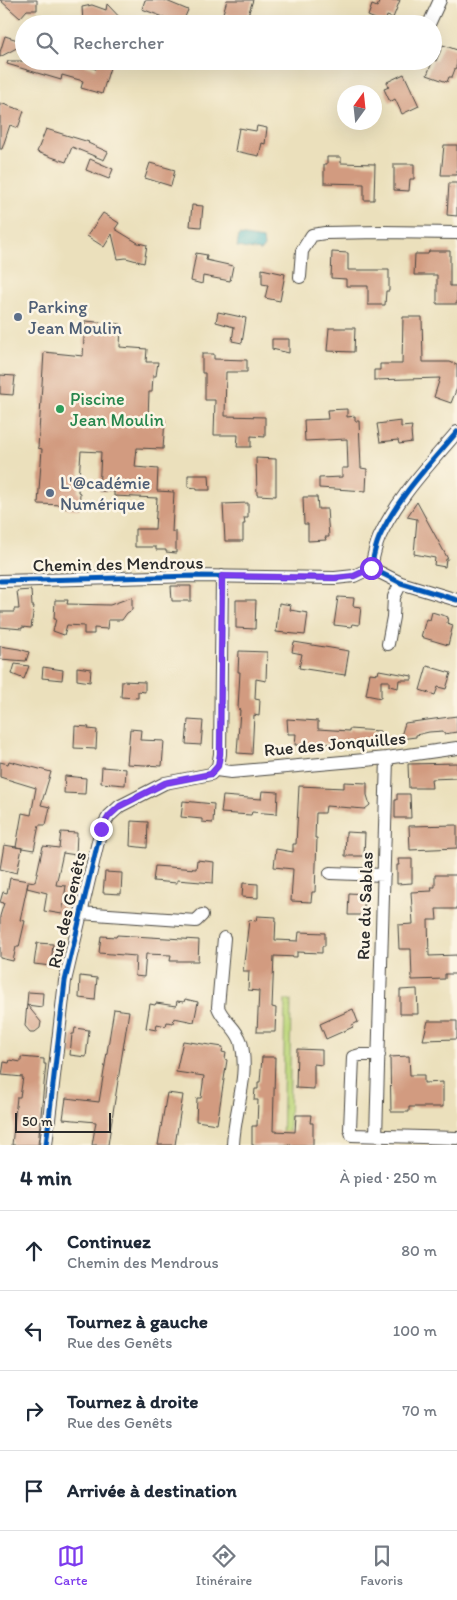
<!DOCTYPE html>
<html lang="fr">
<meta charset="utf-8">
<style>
:root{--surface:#fff;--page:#f6f6f7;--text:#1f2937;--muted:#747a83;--line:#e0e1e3;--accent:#7c3aed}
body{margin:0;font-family:Itim,sans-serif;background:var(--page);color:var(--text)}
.compass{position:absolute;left:337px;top:85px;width:45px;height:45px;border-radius:50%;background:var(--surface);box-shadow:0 5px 20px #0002;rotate:15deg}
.scale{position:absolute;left:15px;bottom:12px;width:96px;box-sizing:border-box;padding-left:5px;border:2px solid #2b2b2b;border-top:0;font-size:14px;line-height:18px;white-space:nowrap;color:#2b2b2b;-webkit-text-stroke:4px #fcf5e5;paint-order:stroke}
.stop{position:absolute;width:15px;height:15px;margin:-11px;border:4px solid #7c3aed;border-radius:50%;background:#fff}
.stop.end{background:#7c3aed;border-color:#fff;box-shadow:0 1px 5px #0008}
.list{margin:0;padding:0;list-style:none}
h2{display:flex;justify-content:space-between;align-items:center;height:65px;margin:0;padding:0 20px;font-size:21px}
h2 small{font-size:16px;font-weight:400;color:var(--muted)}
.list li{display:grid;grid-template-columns:32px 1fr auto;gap:15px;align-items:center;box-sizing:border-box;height:80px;padding:0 20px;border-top:1px solid var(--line)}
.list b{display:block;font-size:19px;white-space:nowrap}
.list p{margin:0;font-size:16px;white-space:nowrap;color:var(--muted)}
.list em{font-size:16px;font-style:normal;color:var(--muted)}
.icon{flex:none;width:28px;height:28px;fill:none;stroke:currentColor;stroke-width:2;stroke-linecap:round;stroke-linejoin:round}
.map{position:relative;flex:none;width:457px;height:1145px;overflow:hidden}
.search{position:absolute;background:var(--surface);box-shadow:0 5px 20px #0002;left:15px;right:15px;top:15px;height:55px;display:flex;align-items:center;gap:12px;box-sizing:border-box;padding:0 18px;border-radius:28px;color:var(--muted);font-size:19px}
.sheet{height:385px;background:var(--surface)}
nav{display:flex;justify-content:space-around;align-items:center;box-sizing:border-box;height:70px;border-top:1px solid var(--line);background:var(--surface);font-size:14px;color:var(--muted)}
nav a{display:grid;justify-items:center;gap:2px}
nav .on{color:var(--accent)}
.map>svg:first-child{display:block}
</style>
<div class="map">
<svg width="457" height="1145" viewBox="0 0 457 1145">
<rect width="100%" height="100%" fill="#fcf5e5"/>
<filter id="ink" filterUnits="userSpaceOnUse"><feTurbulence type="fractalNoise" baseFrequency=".02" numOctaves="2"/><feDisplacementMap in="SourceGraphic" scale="10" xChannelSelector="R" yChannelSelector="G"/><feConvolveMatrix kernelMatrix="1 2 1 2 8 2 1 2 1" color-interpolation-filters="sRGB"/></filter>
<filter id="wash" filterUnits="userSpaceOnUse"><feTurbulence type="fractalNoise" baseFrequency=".0096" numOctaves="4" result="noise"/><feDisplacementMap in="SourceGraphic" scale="20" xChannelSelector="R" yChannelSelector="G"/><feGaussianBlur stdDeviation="1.12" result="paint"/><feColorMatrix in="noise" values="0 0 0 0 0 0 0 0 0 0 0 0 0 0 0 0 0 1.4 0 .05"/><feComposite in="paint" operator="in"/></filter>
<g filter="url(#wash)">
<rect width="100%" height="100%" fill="#ebe0bc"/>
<path fill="#bdd77c" stroke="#748154" d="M285 1000H291L289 1145H282Z"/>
<path fill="#48b5c4" stroke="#3a7078" d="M239 235 263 239 264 247 261 251 237 247Z"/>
<g id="blocks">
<path fill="#d29b80" d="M0 0H37V10H27L20 18Z
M145 0H164L188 10 182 24 142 9Z
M227 0H253L245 24 231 20 232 16 223 13Z
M380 0H400L393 18 387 16 385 23 368 16 372 5 377 7Z
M107 4 126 24H103L91 20 83 22 82 7 92 5 106 10Z
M5 36 24 42V44L0 57V52Z
M443 45 457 50V64L452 77H449L447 82 427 75 433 60 436 61Z
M8 61H70L96 69 98 61H112L102 94 81 88 83 81 62 75 61 80 7 64Z
M404 74 419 106 402 114 395 99 390 102 384 89 389 87 387 82Z
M0 103 24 111 18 128 10 125 2 149H0Z
M257 126 267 128 265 144 262 143 259 156 235 151 239 128 256 131Z
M46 129 89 142 88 143 108 152 104 160 72 147 66 162 37 152Z
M444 145H457V175H441Z
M327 157H341V163L375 164 374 200H364V184L324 183V164H327Z
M90 159 113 169 109 179 86 170Z
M150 163 175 170 171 186 145 178Z
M394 164H414V179H410L409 191 394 190Z
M449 183H457V216L447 215Z
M192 205 203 206 201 227 190 226Z
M103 213 119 223 115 229 138 243 147 245 144 263 126 258 118 259 112 234 104 247 87 236Z
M429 251H450V286H457V304H437V275H414L415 254H428Z
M332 252 348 253V270H389V291H386L385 305H368V286H346V279L331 278Z
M196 253 207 255 206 260 233 266 230 281 203 276 202 284 191 281Z
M262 269 285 274 280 301 265 298 268 285 262 284Z
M218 312 246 318 242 343 232 341 234 327 216 322Z
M403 317H422L423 362H450L457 365V388L451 403 434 397 440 378 374 380V370H380V364H402Z
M85 321 121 324 120 347 147 349 146 362H158L156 376H153L152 392H149L148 418 165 419 163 449 137 448 135 467 158 469 157 491 174 492 172 532H176V553L166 552V550H156V547H135V529H155L157 498 114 496V491H99L101 452 81 451 78 492 80 493 79 509 64 508 65 505 38 504 42 449 38 448 44 352 83 356Z
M329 328H355L354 352 327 351Z
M272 339H289V353L272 349Z
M202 354H214V359L247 360V372H226L225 416 265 417V437L251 436V447H237L238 435H214L215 400H205V373H202Z
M0 375 15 376 13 395 0 394Z
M347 409V417L355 416V421H359L361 468 367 469 366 491 319 488V478L342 477V468H348L347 439 305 441 304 420 328 419 327 410Z
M401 421V427L412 426 411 431 412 442 399 444 398 440 380 442 377 424Z
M256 458 276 459V496L257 495Z
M188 475H209L210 490H197V488L188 487Z
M303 497H317L318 509H327L329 537H325L326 540 308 541V524H304Z
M417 502 448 559H446L445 567 434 565 435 558 414 554 417 519 407 517Z
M248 503V518H244L245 524H243V541H225L223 504Z
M171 586H191V601H172Z
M31 590 32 606H34L31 628 22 627V629L0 627V612H14V609H19L17 591Z
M132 597V610L127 613 122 620H108L107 629 94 628V634H84V626L67 625 64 635 53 631 56 619H54L55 600H68L67 604 110 605Z
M338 597 354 598 353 606 361 607 359 625 352 624 351 627 334 625Z
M236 600H256L255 629 236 628Z
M279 603 291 605 290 610 308 613 305 635 276 632Z
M432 612 448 617 447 623 453 625 448 645 421 637 426 619 430 620Z
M294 642 349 651 345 675 299 668 302 654 292 652Z
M0 646 19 649 29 652 26 661 0 659Z
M239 651 267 652 266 681 256 679 255 699 260 700 259 716 254 715 252 754 237 753 240 710 238 709 240 672H238Z
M15 664 29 666 24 679 12 674Z
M427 666 451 673 446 689 438 687 435 695 420 690Z
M43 667 63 670 62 680 42 678Z
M77 667 91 669 90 682 77 680Z
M379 670 412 676V680H399L398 688 389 686V681H381V698L366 695 370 673 378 674Z
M122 681 145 682V692L138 691V698L121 697Z
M457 716V732L444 734 443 731 429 732 416 735V737L400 739 405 723Z
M287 719 318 721V729L349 731V729L380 731 379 744 359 743 353 744V745L317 743V745H295L296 734H288Z
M188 720 203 721 201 745 186 744Z
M75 726 89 727 88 729 97 730 96 749 74 748Z
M130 729 141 730 140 740 164 741 162 766 127 764Z
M9 761 51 772 41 805 50 807 46 825H39L34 850 16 847 22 813 31 815 36 788 0 777V762L8 764Z
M457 763V778L431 779 432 788H409L408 764Z
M102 767 126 769 125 785 101 783Z
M65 776 86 778 85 794 64 793Z
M344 782 367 783V795L370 805 365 809 326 806 325 813H316L315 838H317L315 892H312L311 902 291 901 293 869 274 867 276 849 293 852V844H296L299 786 344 788Z
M262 791 278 792 277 814 252 812 251 815 221 813 223 796 261 799Z
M397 794H410L411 818H395V800H397Z
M183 801 214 804 213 823 202 822V819L181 817Z
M131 821 148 822 147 848 130 846Z
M457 825V848L410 850 409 826Z
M61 832 77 833 76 855 63 853 56 885 66 886 62 914 44 911 47 893 27 888 28 883 20 920 25 921 19 947H16L13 961 0 958V916L4 903 0 902 3 892 7 893 10 878 35 882 43 846 59 848Z
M346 832 365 833 364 856H345Z
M4 845 22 848 17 873 0 869Z
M398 859H412V883L397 884V865H399Z
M197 860 214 862 213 883 177 880V883L153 881 155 866 196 869Z
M105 872 122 873 121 894 103 893Z
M435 875H457V909H436L437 920H428L429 956 457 955V974H445V979L412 980 411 949H399L398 925 413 924 411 892 432 891 431 887H435Z
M243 883 258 884V898L242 897Z
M349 893 364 894V915H348Z
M257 916 276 917 275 940 298 941 299 932 325 933V946H322V953L297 952V957L274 956 272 1007 276 1008 275 1032H257L259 991 248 990 249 971H243L249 920 256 921Z
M117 935 199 940 198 961H170L171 955 146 954 144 977 135 976 136 956 99 953 101 936 116 937Z
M37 943 53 944 51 966 34 964Z
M80 976 97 978 95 1000 79 998Z
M417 989 418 1014H400V990Z
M28 992 43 993 42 1007 27 1005 41 1022 40 1028 35 1032H30L25 1026Z
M185 999 198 1002 194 1022 174 1018 173 1023 167 1022 166 1026 157 1024 156 1030 146 1028 150 1004 155 1005 156 1003 176 1006 177 1001 184 1002Z
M114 1009 129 1011 111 1125 108 1145H92L96 1122 63 1119 66 1098 99 1102Z
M353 1009 358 1022 352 1025 353 1027 326 1039 320 1024Z
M428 1021H457V1039L423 1040Z
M75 1028 89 1030 86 1057 70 1055 72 1034H74Z
M183 1041 223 1047 222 1052 226 1053 225 1059 227 1060 217 1124 196 1121 197 1098H201L204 1076 176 1072Z
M297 1049 322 1050V1065L314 1064V1089L296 1088Z
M409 1056 410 1075H424V1083L443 1082V1107H409V1112H391L390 1057Z
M21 1057 44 1059V1064H46L38 1145H12L17 1097H20L23 1077 2 1075 4 1062 9 1063 10 1060 21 1062Z
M262 1057H275L273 1131 295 1132 296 1115H311L310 1123H313V1145H252V1126H257L258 1100H254L255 1089H258V1082H260Z
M167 1093 183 1095 175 1145H158Z"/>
</g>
</g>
<g filter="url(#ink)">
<use href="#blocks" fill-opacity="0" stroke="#484641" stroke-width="1"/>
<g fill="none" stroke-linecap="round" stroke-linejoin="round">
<g stroke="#484641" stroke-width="14">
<path id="minor" d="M429 24 440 0
M300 277 302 251 312 235 325 233 381 232 457 233
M371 568C373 558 375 547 379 538 397 498 429 465 457 432
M371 568 401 583 457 600
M0 581 196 576 335 578 354 576 371 568
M388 644 393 617 394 597 401 583
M216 770 231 772 387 758 457 748
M330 873 384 875
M80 913 196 921 202 915
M224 938 218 1007C222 1020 237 1028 241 1042 250 1076 234 1111 233 1145
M379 1055H360L353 1057 350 1129 352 1135 457 1138
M376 1136 387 758
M46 1145 65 981 101 829 109 816 120 806 165 783 211 774 218 766 220 754 222 576"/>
</g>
<use href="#minor" stroke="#fff" stroke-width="12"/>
<g stroke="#fcf5e5" stroke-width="8">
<path id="cycleway" d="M371 568C373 558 375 547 379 538 397 498 429 465 457 432
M371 568 401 583 457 600
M0 581 196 576 335 578 354 576 371 568
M46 1145 65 981 101 829 109 816 120 806 165 783 211 774 218 766 220 754 222 576"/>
</g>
<use href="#cycleway" stroke="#0057b8" stroke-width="5"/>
</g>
</g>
<g fill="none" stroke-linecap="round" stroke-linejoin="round" filter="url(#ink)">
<path stroke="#7c3aed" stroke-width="6" d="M101 829 109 816 120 806 165 783 211 774 218 766 220 754 222 576 335 578 354 576 371 568"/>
</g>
<g fill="#5c6f8a" stroke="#fcf5e5" stroke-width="2">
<circle cx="18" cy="317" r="5"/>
<circle cx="50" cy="493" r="5"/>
</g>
<circle fill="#2e9e5b" stroke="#fcf5e5" stroke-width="2" cx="60" cy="409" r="5"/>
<g text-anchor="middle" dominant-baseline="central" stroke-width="5" stroke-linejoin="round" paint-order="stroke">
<g font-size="18" fill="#4e5e75" stroke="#fcf5e5" text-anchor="start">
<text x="28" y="307">Parking<tspan x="28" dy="21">Jean Moulin</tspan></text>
<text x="60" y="483">L'@cadémie<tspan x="60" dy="21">Numérique</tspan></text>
</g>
<g font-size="18" fill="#27864d" stroke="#fcf5e5" text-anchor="start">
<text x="70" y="399">Piscine<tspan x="70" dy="21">Jean Moulin</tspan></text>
</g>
<g font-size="18" fill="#2b2b2b" stroke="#fcf5e5">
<text transform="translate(118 564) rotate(-1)">Chemin des Mendrous</text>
<text transform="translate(335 744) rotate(-5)">Rue des Jonquilles</text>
<text transform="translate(365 906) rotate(-88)">Rue du Sablas</text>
<text transform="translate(67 910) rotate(-77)">Rue des Genêts</text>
</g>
</g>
</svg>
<svg class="compass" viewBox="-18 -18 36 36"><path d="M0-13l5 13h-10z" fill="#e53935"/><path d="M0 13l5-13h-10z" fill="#747a83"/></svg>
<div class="scale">50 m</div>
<div class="stop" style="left:371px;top:568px"></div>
<div class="stop end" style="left:101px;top:829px"></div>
<div class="search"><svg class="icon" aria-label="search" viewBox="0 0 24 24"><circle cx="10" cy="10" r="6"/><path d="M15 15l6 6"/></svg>Rechercher</div>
</div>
<section class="sheet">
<h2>4 min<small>À pied · 250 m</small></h2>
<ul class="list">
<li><svg class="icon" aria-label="ahead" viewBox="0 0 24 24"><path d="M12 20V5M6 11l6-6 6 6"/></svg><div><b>Continuez</b><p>Chemin des Mendrous</p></div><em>80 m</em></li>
<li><svg class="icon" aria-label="left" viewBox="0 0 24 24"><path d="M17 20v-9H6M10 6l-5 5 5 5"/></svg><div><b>Tournez à gauche</b><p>Rue des Genêts</p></div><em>100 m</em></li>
<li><svg class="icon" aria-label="right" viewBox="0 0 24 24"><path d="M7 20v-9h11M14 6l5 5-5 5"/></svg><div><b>Tournez à droite</b><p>Rue des Genêts</p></div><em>70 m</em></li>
<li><svg class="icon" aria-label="arrive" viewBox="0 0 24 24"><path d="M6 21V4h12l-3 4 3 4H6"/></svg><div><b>Arrivée à destination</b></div></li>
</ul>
</section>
<nav>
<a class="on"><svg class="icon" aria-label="map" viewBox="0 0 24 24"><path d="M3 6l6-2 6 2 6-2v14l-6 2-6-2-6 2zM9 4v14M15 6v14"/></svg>Carte</a>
<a><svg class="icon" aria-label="directions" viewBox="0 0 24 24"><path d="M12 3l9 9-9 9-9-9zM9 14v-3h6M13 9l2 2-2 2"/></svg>Itinéraire</a>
<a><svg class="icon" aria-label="saved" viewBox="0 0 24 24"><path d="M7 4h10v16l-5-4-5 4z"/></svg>Favoris</a>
</nav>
